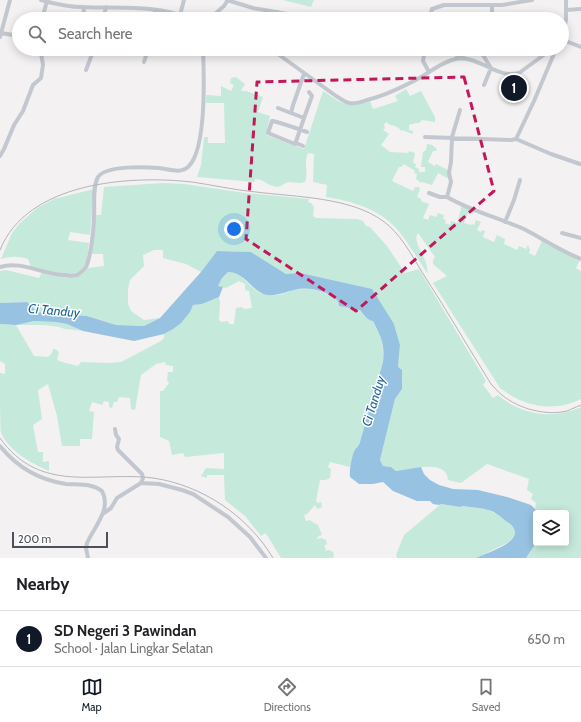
<!DOCTYPE html>
<meta charset="utf-8">
<style>
:root{--surface:#fff;--page:#f6f6f6;--text:#202124;--muted:#757577;--line:#e0e0e0;--accent:#111827}
body{margin:0;font-family:Cabin,sans-serif;background:var(--page);color:var(--text)}
.controls{position:absolute;right:12px;bottom:12px;display:grid;overflow:hidden;border-radius:4px;box-shadow:0 2px 10px #0003}
.controls button{width:36px;height:36px;display:grid;place-items:center;padding:0;border:0;border-bottom:1px solid var(--line);background:var(--surface);color:var(--text);font:20px sans-serif}
.scale{position:absolute;left:12px;bottom:10px;width:96px;box-sizing:border-box;padding-left:4px;border:2px solid #4b505c;border-top:0;font-size:11px;line-height:14px;white-space:nowrap;color:#4b505c;-webkit-text-stroke:3px #fff;paint-order:stroke}
.you{position:absolute;left:234px;top:229px;width:14px;height:14px;margin:-10px;border:3px solid #fff;border-radius:50%;background:#1a73e8;box-shadow:0 0 0 6px #1a73e833}
.badge{display:grid;place-items:center;width:26px;height:26px;border-radius:50%;background:var(--accent);color:#fff;font-size:13px;font-weight:700}
.pin{position:absolute;translate:-50% -50%;border:2px solid #fff;box-shadow:0 1px 4px #0006}
.list{margin:0;padding:0;list-style:none}
h2{display:flex;justify-content:space-between;align-items:center;height:52px;margin:0;padding:0 16px;font-size:17px}
h2 small{font-size:13px;font-weight:400;color:var(--muted)}
.list li{display:grid;grid-template-columns:26px 1fr auto;gap:12px;align-items:center;box-sizing:border-box;height:56px;padding:0 16px;border-top:1px solid var(--line)}
.list b{display:block;font-size:15px;white-space:nowrap}
.list p{margin:0;font-size:13px;white-space:nowrap;color:var(--muted)}
.list em{font-size:13px;font-style:normal;color:var(--muted)}
.icon{flex:none;width:22px;height:22px;fill:none;stroke:currentColor;stroke-width:2;stroke-linecap:round;stroke-linejoin:round}
.map{position:relative;flex:none;width:581px;height:558px;overflow:hidden}
.search{position:absolute;background:var(--surface);box-shadow:0 2px 10px #0003;left:12px;right:12px;top:12px;height:44px;display:flex;align-items:center;gap:10px;box-sizing:border-box;padding:0 14px;border-radius:22px;color:var(--muted);font-size:15px}
.sheet{height:108px;background:var(--surface)}
nav{display:flex;justify-content:space-around;align-items:center;box-sizing:border-box;height:56px;border-top:1px solid var(--line);background:var(--surface);font-size:11px;color:var(--muted)}
nav a{display:grid;justify-items:center;gap:2px}
nav .on{color:var(--accent)}
.map>svg:first-child{display:block}
</style>
<div class="map">
<svg width="581" height="558" viewBox="0 0 581 558">
<rect width="100%" height="100%" fill="#f3f1f1"/>
<path fill="#e3e2e2" d="M519 76 524 78 517 97 505 93 510 77 517 80Z"/>
<path fill="#c5eadb" d="M283 0H314L311 7Z
M236 77 245 84 241 91H246L263 97 258 112 270 116 266 135 304 149 323 91C346 106 344 107 370 101L373 109 398 101 395 96 406 89 410 96 421 91 435 117V122L422 120 419 123H415L414 124H411L409 125V130L413 131V134L402 130 400 131V129L393 125 392 126 386 122 384 125 385 128 383 130 389 134 381 145 390 152 408 153 409 151 415 153 413 163 416 164 415 167 419 169V172H425V167H421L423 152 426 150 427 144 432 145 437 149 436 151H433L428 162 433 165 434 167 436 164 448 170 449 179 438 173 432 185 422 182 421 183 416 179 417 174 414 173 415 171 404 164 401 167H399L392 181 413 191 415 187H419L420 189 417 197 421 199V201L429 204 423 218 428 220 430 215 436 217 438 213 444 215 443 219 446 220 445 223 450 225 451 221 457 223 462 205 470 209 464 223 471 225 472 224 474 225 476 220 481 222 477 230 481 232 482 230 485 231 483 237 494 242 497 235 505 239 504 244 517 250 519 246 526 249 528 245 530 250 529 253 535 256 542 241 548 245 557 248 580 260 576 268 581 271V399C553 413 523 406 500 388L433 283 447 276 433 264V260L435 257 418 233C413 240 421 250 424 258 427 263 427 268 428 274 418 260 406 238 394 226 376 208 351 201 326 197L327 185 313 182 314 154 308 153C303 164 309 172 305 182 299 184 294 182 289 182 283 183 280 189 273 186 266 184 263 179 255 179V182L197 177 201 165 204 137H208V143H225L224 103H206V95L221 96V86L231 91 234 85 230 83 231 78Z
M163 183 184 184 245 193 309 199 308 202 311 203 314 207 313 216 316 218 357 219 363 221 366 226 370 227 387 246 405 273 419 269 486 381 483 385 493 398 498 395C521 415 553 420 581 407V558H526L536 543H566V513H539L535 509 536 503 531 499 533 494 527 490 529 479 487 464 461 483 448 480C447 458 410 470 396 471L391 467 383 466 380 460 395 399 402 389 398 367 400 345 394 324 300 273 286 274 251 252 217 251 201 272 186 264 163 258V250H154L143 255 144 266 130 280 128 289V304L131 311 144 320 160 318 144 326 116 325 87 316 37 312 27 302 0 303V271L6 270 39 278 42 272C59 277 74 282 88 268L104 266 103 254H91L95 215H101L104 187Z
M94 189 90 235 70 232 68 240 89 243C88 250 88 259 85 265 78 282 45 270 31 267L28 259C19 256 10 256 1 259L12 233 20 223 37 208 54 199Z
M228 272C244 272 250 291 264 294 268 294 273 296 277 295 284 295 290 290 298 289 312 287 327 292 338 301L339 306 360 310 365 317 373 321C381 338 384 342 383 362L360 442 358 448 355 451 350 467 330 462 328 467 331 469 330 478 326 480H320L316 501 318 503 321 502 322 507 317 509 315 505 307 514 304 515 306 521 310 520 314 523 318 525 322 535 319 536 316 539 322 538 326 540 327 544 324 546 326 549 324 551 329 550 333 552 334 555 333 558H281L267 535 265 533 261 536 245 516 225 500 224 475H207V478L201 476 206 468 224 469V453L185 457 183 453 172 455 169 441 160 437V391H163L169 383 167 380 168 372H173V366L166 365 165 362 156 364 141 375 135 410 131 409 130 398 119 397 117 402H114L112 408 109 407V402L104 401 102 405 92 402 89 411 94 412 92 439H80V446H62L57 416 48 384 38 390 42 419 33 425 38 452H43V462L49 461V471C31 463 10 452 1 433 0 427 0 383 0 373L5 374V364L0 361V324L16 325 34 321 56 322 67 324 83 331 65 329 59 327 45 325H16L34 356 48 357 52 353 53 349H55L59 352 57 360 62 362 78 366 81 362 108 363 121 362 161 341 164 338V334C176 328 187 317 193 305L202 304 219 297 220 302 219 320 221 322 228 321 229 324H234L236 308 242 307 244 309 252 308 249 291 245 290V284L239 281 226 288 218 286 222 278Z
M441 504 460 507 463 506C472 508 480 507 488 510 495 512 512 524 516 530L515 536 507 543 476 558H397L396 555 404 535Z"/>
<path fill="#98c2e1" d="M217 251 251 252 286 274 300 273 372 289 394 324 400 345 398 367 402 370V389L395 399 380 460 383 466 391 467 396 471 421 467 424 474 430 480 439 485 453 489 478 490 507 497 531 505 539 513H536V543L526 558H476C490 551 534 539 506 521 501 517 494 511 488 510 480 507 472 508 463 506L460 507 441 504 439 505 433 504 430 501H417L393 491 383 482 373 484H359L350 477C349 472 352 454 355 450 357 447 359 446 360 442L383 362C385 344 381 337 373 321 367 320 364 315 360 310L339 306 338 301C327 291 309 286 294 290 285 292 277 296 267 295 252 292 245 272 228 272L222 278 218 286 223 287 219 297 202 304 193 305 190 312 181 323 173 329 164 334 134 341 83 331 67 324 56 322 34 321 16 325 0 324V303L27 302 37 312 87 316 116 325 144 326 160 318 201 272Z"/>
<g fill="none" stroke-linecap="round" stroke-linejoin="round">
<path stroke="#c3c8d0" stroke-width="4" d="M41 0C55 4 70 7 84 7 119 9 157 4 191 19
M227 0 253 8 282 13 303 19
M492 6V19
M566 10 581 9
M180 15 184 0
M42 19 47 1
M83 19 84 7
M103 19 106 7
M155 19V10
M209 19 224 6 228 0
M276 19 278 12
M429 19 432 9 444 5H502L532 0
M1 33 19 36
M0 37 10 0
M562 37 566 20V0
M562 42H568L581 47
M271 49 336 96C340 98 344 102 349 103 355 104 362 102 367 100 387 95 405 86 423 76 432 70 442 63 452 60 477 52 496 80 519 73L552 49
M425 49 423 61 429 72
M456 58 471 52H481L491 68 484 85
M144 62 148 49
M86 70 94 49
M304 74 293 105 291 113 304 118C301 127 298 136 295 144L268 133 272 121H273C284 124 296 128 307 132
M278 108 291 113
M460 110 452 137 451 162 449 173 451 182 447 197C471 211 499 218 524 229 543 239 561 251 581 259
M304 118 312 96 309 92
M425 137 511 140 516 139 534 101 556 49
M516 139 551 154 580 164
M296 143 303 146
M0 156 4 149 14 125 23 111 33 85 41 78 43 65 41 53 42 49
M429 193 440 197H447
M505 222 514 200 520 180
M562 233 581 238
M0 267C20 260 44 275 65 275 69 276 73 276 77 275 80 273 84 270 86 267 91 256 94 228 94 216 95 204 92 188 98 177 106 165 146 167 159 168 169 169 180 174 188 167 207 150 204 73 203 49
M115 429 116 435 119 439 117 447 118 450 142 474 143 478 141 483
M0 446C17 467 40 480 66 484 79 485 92 483 102 491 112 509 94 527 87 543L86 548 88 558
M104 513 111 508 117 498 141 483 159 484 182 490 193 494 228 517 250 537 266 558"/>
<path stroke="#b4b5ba" stroke-width="1" d="M0 250C27 182 129 175 192 182 213 185 234 190 256 192 296 197 350 197 383 221 400 233 411 254 422 272 446 309 468 347 491 384 495 388 498 392 502 395 519 409 546 416 567 411 572 409 576 407 581 405
M0 438C40 495 97 471 153 478 202 485 248 516 273 558"/>
</g>
<path fill="none" stroke="#c2185b" stroke-width="3" stroke-dasharray="8 5" stroke-linejoin="round" d="M464 77 494 191 356 311 246 239 257 82Z"/>
<g text-anchor="middle" dominant-baseline="central" stroke-width="3" stroke-linejoin="round" paint-order="stroke">
<g font-size="13" font-style="italic" fill="#1f669a" stroke="#fff">
<text transform="translate(54 310) rotate(5)">Ci Tanduy</text>
<text transform="translate(373 401) rotate(-73)">Ci Tanduy</text>
</g>
</g>
</svg>
<div class="controls">
<button><svg class="icon" aria-label="layers" viewBox="0 0 24 24"><path d="M12 4l9 5-9 5-9-5zM3 14l9 5 9-5"/></svg></button>
</div>
<div class="scale">200 m</div>
<div class="you"></div>
<div class="pin badge" style="left:514px;top:88px">1</div>
<div class="search"><svg class="icon" aria-label="search" viewBox="0 0 24 24"><circle cx="10" cy="10" r="6"/><path d="M15 15l6 6"/></svg>Search here</div>
</div>
<section class="sheet">
<h2>Nearby<small></small></h2>
<ul class="list">
<li><span class="badge">1</span><div><b>SD Negeri 3 Pawindan</b><p>School · Jalan Lingkar Selatan</p></div><em>650 m</em></li>
</ul>
</section>
<nav>
<a class="on"><svg class="icon" aria-label="map" viewBox="0 0 24 24"><path d="M3 6l6-2 6 2 6-2v14l-6 2-6-2-6 2zM9 4v14M15 6v14"/></svg>Map</a>
<a><svg class="icon" aria-label="directions" viewBox="0 0 24 24"><path d="M12 3l9 9-9 9-9-9zM9 14v-3h6M13 9l2 2-2 2"/></svg>Directions</a>
<a><svg class="icon" aria-label="saved" viewBox="0 0 24 24"><path d="M7 4h10v16l-5-4-5 4z"/></svg>Saved</a>
</nav>
